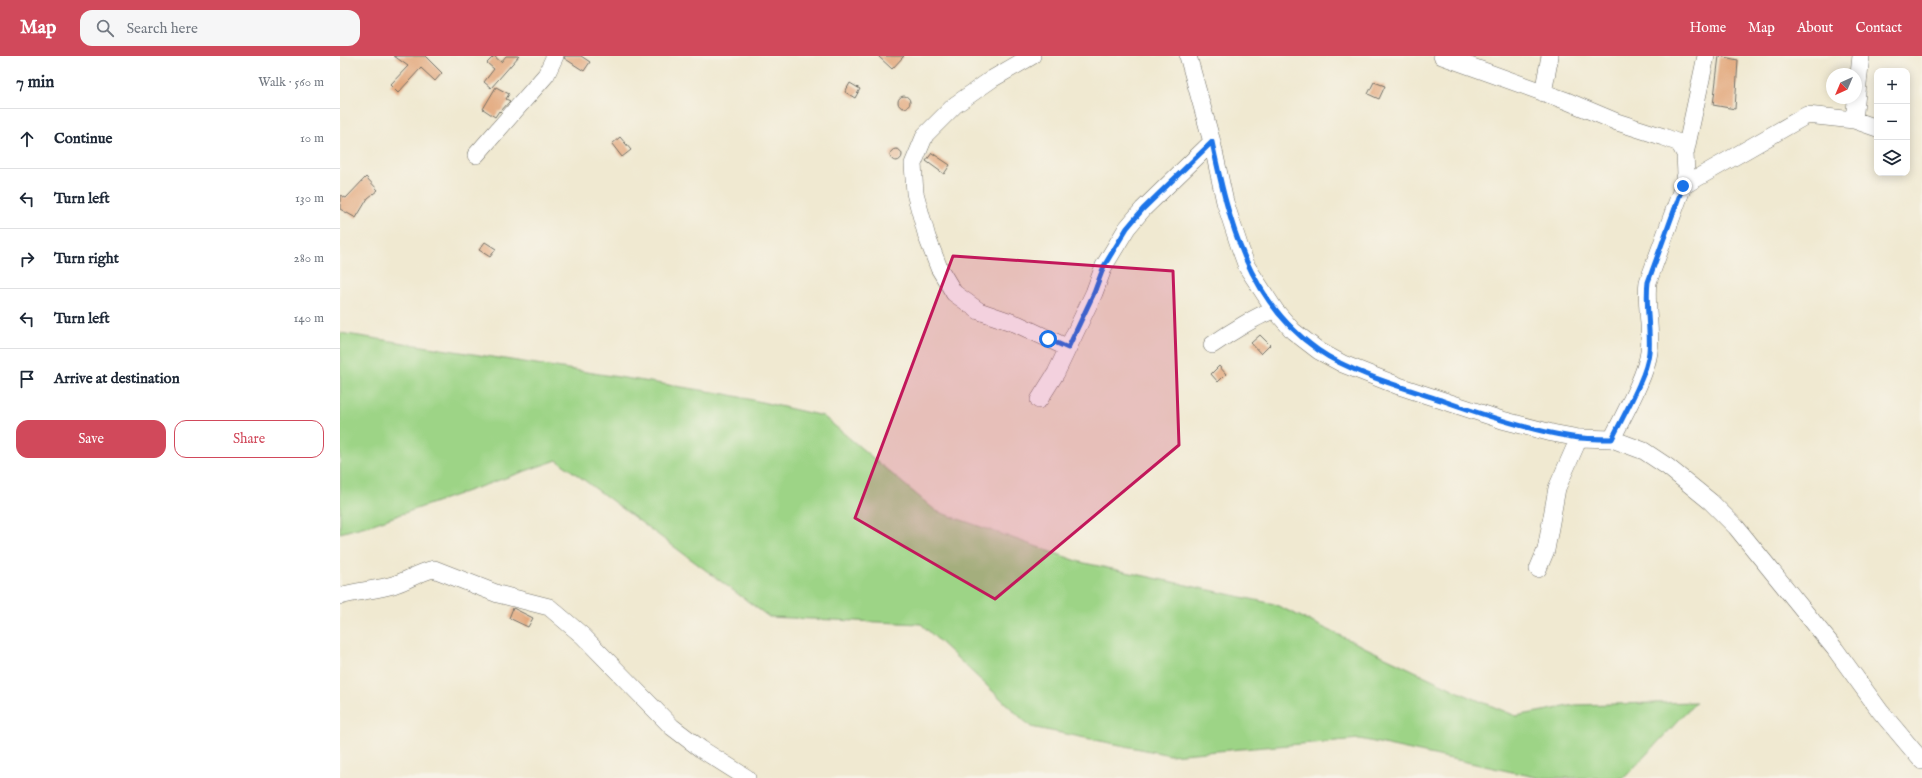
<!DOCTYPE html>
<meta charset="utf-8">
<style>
:root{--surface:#fff;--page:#f6f6f7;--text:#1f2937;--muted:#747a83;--line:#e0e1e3;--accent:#d1495b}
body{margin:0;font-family:"IM FELL English",serif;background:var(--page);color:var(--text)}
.controls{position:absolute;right:12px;top:12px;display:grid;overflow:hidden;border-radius:8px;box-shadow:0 2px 10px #0003}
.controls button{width:36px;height:36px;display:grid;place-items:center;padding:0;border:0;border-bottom:1px solid var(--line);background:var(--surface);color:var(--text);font:20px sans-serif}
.compass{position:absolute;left:1486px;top:12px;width:36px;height:36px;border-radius:50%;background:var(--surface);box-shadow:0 2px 10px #0003;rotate:224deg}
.stop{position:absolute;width:12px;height:12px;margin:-9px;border:3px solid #1a73e8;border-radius:50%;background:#fff}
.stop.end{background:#1a73e8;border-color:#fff;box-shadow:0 1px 4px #0008}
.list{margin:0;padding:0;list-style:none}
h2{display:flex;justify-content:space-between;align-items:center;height:52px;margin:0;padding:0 16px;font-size:17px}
h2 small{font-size:13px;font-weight:400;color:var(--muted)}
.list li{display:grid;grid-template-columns:26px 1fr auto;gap:12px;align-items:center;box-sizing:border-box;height:60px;padding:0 16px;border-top:1px solid var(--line)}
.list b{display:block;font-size:15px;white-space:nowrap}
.list em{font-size:13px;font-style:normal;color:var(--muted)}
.actions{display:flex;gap:8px;padding:12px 16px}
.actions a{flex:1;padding:9px 0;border:1px solid var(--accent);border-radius:12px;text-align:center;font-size:14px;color:var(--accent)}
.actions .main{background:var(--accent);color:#fff}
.icon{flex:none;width:22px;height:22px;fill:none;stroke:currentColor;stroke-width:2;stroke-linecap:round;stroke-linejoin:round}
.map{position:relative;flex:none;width:1582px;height:722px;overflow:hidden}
header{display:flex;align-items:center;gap:24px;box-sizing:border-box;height:56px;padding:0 20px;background:var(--accent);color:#fff}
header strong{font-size:19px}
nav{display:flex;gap:22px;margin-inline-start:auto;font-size:14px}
.search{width:280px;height:36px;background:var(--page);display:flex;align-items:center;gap:10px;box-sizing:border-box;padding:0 14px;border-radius:12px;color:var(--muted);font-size:15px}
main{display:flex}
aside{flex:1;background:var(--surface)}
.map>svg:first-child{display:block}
</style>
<header>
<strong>Map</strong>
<div class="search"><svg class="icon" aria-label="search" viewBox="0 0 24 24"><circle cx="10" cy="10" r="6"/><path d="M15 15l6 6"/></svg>Search here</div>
<nav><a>Home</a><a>Map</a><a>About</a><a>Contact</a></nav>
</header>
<main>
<aside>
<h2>7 min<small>Walk · 560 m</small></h2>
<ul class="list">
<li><svg class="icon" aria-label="ahead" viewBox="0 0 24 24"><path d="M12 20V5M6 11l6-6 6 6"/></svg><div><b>Continue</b></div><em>10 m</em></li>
<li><svg class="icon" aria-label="left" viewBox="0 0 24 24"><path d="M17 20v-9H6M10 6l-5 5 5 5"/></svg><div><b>Turn left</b></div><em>130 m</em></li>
<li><svg class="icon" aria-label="right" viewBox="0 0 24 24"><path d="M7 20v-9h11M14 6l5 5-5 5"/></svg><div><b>Turn right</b></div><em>280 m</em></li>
<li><svg class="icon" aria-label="left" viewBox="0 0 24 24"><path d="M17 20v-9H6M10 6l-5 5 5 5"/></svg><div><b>Turn left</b></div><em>140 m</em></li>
<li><svg class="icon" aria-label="arrive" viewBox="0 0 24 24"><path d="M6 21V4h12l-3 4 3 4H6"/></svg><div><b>Arrive at destination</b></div></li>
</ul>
<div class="actions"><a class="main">Save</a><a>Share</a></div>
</aside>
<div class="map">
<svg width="1582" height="722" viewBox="0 0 1582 722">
<rect width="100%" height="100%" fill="#f7f3e8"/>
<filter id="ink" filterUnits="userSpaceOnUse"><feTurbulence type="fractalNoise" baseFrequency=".025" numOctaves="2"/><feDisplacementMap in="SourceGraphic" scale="8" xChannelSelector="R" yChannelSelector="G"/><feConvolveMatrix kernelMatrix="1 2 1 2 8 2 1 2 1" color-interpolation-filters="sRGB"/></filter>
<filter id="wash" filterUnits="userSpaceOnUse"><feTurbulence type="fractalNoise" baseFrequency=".012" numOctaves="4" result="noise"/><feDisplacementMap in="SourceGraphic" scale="16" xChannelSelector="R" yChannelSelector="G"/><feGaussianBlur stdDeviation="0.9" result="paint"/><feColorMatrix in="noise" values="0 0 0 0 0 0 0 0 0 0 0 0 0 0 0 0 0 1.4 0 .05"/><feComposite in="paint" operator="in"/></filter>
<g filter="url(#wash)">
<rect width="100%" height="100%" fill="#f0e9d1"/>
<path fill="#9dd486" stroke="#648058" d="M0 277 386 338 483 360 596 455 740 506 934 548 1123 638 1176 660 1235 649 1356 646 1284 722H1200L1020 683 830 699 691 671 581 568 429 561 217 404 33 468 0 477Z"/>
<g id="blocks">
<path fill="#e3a97e" d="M54 0H85L102 17 95 25 81 12 58 37 50 29 68 10Z
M154 0 161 6 166 0H179L151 32 144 26 154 13 147 7Z
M225 0H241L250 6 244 15 224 2Z
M538 0H564L552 13Z
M1379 0 1398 4 1395 53 1373 49Z
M1034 26 1045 30 1039 43 1028 38Z
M510 27 520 33 515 42 505 36Z
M156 31 169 38 166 43 170 45 160 56 159 55 155 61 143 53Z
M558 46a6 6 0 1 1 12 0a6 6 0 1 1-12 0Z
M280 81 291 94 282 101 272 88Z
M550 99a6 6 0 1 1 12 0a6 6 0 1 1-12 0Z
M592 97 610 109 604 118 586 105Z
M26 121 38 134 28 142 16 162 0 153V139L6 142Z
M145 186 156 193 150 201 139 194Z
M920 279 930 289 921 298 911 287Z
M879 310 886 318 878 326 871 318Z
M173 552 193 562 188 571 169 562Z"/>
</g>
</g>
<g filter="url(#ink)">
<use href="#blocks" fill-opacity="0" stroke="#706e65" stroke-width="1"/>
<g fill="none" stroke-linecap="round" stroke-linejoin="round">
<g stroke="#706e65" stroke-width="18">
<path id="minor" d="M692 0 652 23 615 49 585 79 573 108 575 137 587 181 599 212 614 237 639 255 677 268 728 292
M848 0 872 86 885 146 899 189 907 211 935 254 953 275 979 295 1003 308 1059 330 1162 364 1212 377 1239 382 1272 383 1304 395 1328 411 1371 446 1396 471 1495 593 1540 655 1582 705
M1102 0 1227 45 1277 66 1324 81 1339 87 1345 98 1346 118 1343 130 1308 226C1305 249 1312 273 1309 296 1306 320 1283 360 1272 383
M1203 37 1210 0
M1514 64 1521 0
M1345 98 1366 0
M136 99 206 19 215 0
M1343 130 1467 59 1514 64 1537 72
M872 289C885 280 922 256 935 254
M699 344 716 317 754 237 764 210 787 172 803 153 872 86
M1198 513 1206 494 1217 432 1239 382
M0 540C17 535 36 534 53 529 67 525 79 516 94 513L158 538 209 551 243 580 332 671 361 693 407 722"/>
</g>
<use href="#minor" stroke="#fff" stroke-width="17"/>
</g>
</g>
<g fill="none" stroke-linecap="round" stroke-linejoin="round" filter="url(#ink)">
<path stroke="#1a73e8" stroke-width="5" d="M708 283 728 292 754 237 764 210 787 172 803 153 872 86C889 166 907 244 978 294 1009 316 1064 332 1101 344 1143 359 1188 374 1232 381 1245 383 1258 383 1272 383 1283 360 1307 320 1309 296 1311 273 1305 249 1308 226L1343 130"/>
</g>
<path fill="#c2185b" fill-opacity="0.2" stroke="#c2185b" stroke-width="3" stroke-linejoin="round" d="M613 200 833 215 839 389 655 543 515 462Z"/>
</svg>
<div class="controls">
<button>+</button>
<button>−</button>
<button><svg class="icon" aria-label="layers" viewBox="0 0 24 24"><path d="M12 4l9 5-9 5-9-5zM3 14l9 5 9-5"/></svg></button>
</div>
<svg class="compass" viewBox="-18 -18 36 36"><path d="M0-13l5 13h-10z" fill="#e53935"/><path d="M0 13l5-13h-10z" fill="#747a83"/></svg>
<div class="stop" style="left:708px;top:283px"></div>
<div class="stop end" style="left:1343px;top:130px"></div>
</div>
</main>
